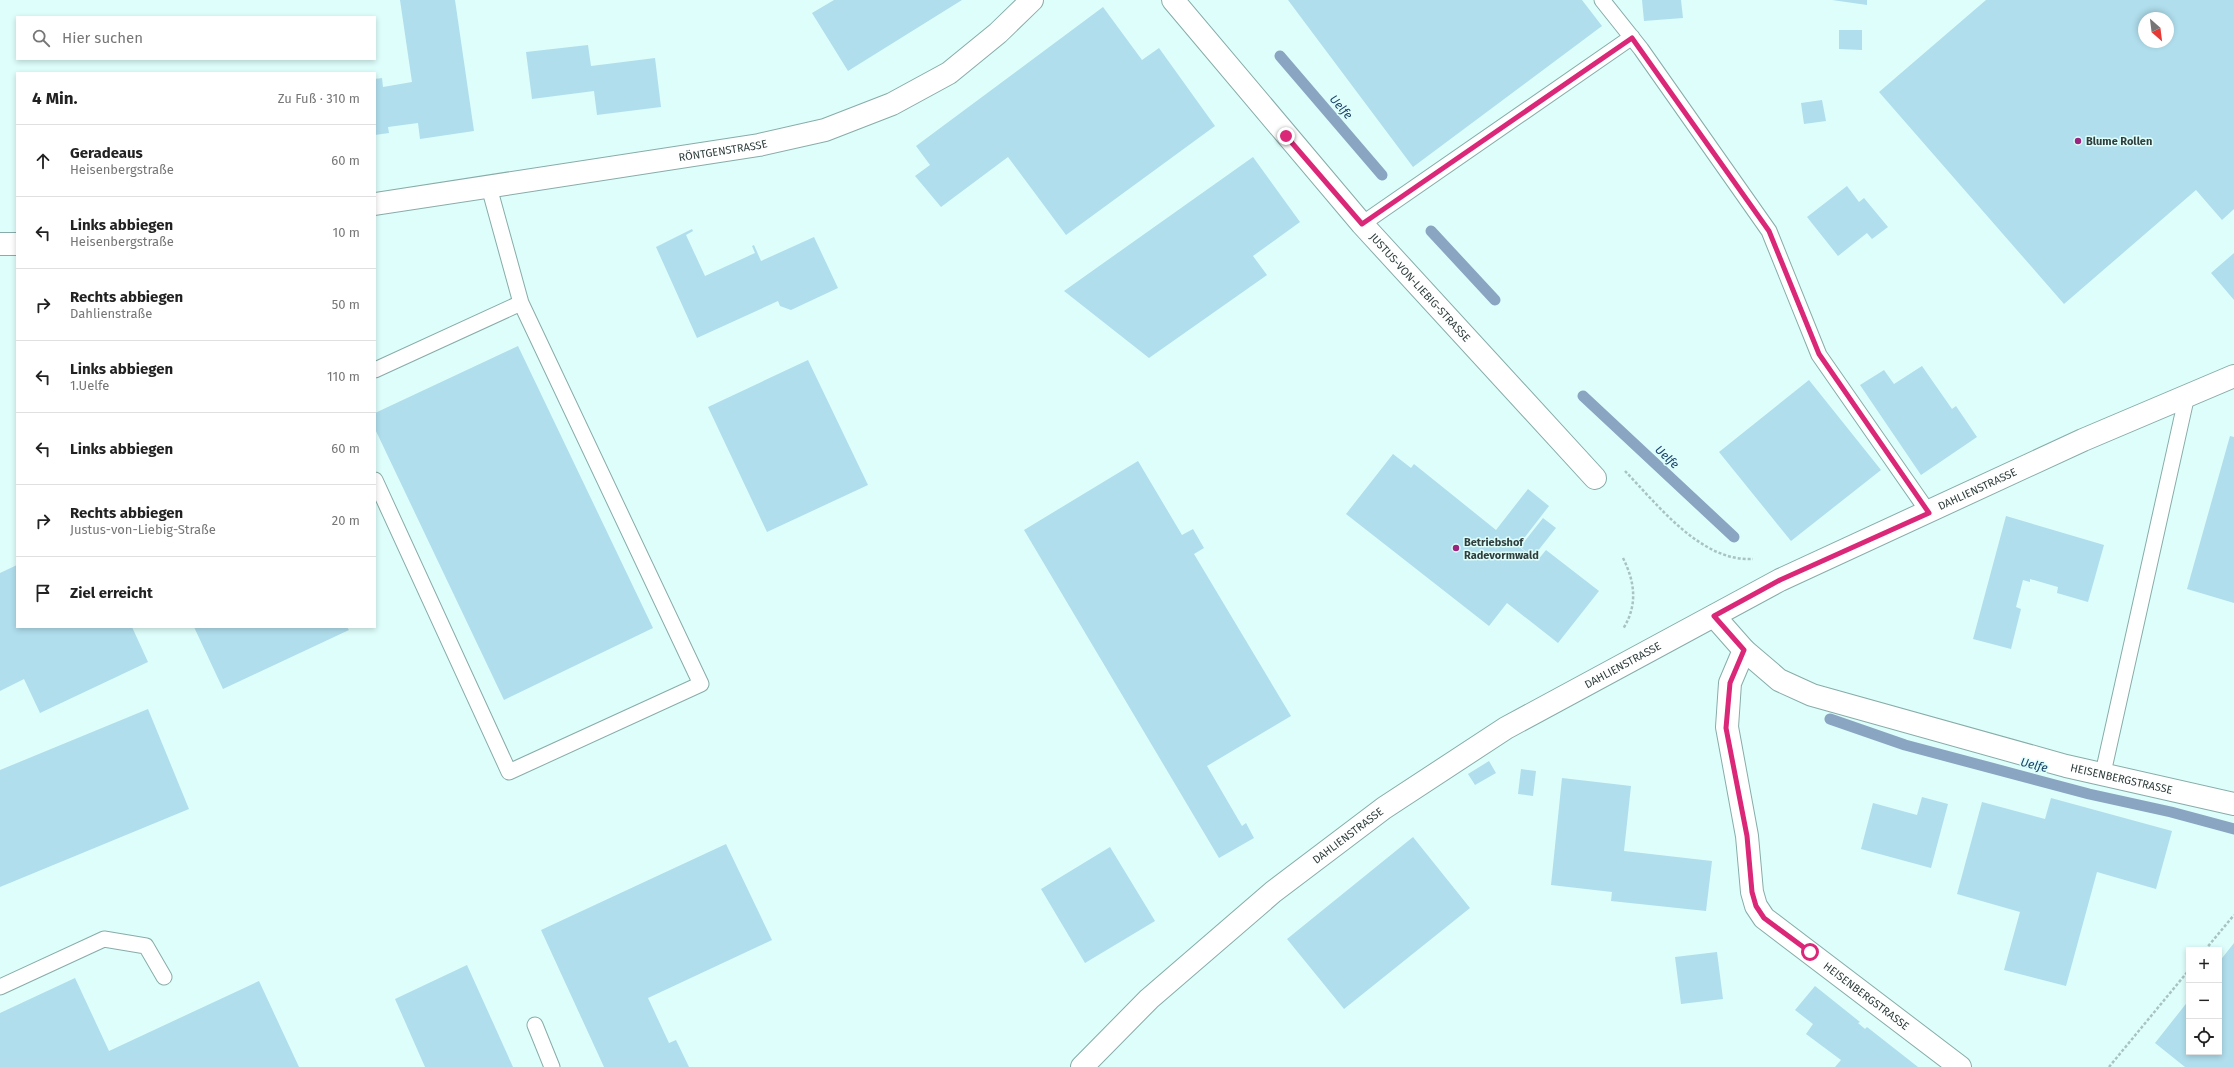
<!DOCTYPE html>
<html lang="de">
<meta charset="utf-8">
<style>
:root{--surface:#fff;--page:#f6f6f6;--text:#222;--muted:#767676;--line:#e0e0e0}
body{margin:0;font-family:"Fira Sans",sans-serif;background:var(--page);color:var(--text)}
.controls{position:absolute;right:12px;bottom:12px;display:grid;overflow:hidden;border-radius:0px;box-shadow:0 2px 6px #0003}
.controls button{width:36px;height:36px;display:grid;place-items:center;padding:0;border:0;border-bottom:1px solid var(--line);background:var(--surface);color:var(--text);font:20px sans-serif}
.compass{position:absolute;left:2138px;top:12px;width:36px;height:36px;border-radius:50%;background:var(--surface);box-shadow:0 2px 6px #0003;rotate:152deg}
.stop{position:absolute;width:12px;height:12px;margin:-9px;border:3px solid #db2777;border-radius:50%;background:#fff}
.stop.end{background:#db2777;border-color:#fff;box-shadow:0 1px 4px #0008}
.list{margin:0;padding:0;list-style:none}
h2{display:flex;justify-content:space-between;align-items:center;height:52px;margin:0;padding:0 16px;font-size:17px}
h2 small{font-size:13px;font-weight:400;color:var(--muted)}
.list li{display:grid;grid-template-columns:26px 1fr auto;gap:12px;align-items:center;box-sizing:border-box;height:72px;padding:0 16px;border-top:1px solid var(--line)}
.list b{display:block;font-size:15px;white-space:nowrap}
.list p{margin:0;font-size:13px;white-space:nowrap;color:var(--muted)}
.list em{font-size:13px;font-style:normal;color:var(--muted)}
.icon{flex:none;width:22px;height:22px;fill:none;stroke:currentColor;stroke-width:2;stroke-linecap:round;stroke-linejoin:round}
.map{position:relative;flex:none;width:2234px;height:1067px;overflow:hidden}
.search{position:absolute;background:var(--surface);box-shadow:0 2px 6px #0003;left:16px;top:16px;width:360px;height:44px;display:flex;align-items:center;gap:10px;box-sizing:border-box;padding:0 14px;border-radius:0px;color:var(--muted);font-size:15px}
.panel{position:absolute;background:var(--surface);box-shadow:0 2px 6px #0003;left:16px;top:72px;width:360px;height:556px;border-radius:0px}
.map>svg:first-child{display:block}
</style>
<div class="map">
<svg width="2234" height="1067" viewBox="0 0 2234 1067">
<rect width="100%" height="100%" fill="#defefb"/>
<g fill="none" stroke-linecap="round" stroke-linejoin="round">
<path stroke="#89a5c1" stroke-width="11" d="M1280 56 1382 175
M1431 231 1495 300
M1583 396 1734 537
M1830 719 1905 745 2089 794 2171 812 2234 829"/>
</g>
<path fill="#b0deed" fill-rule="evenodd" d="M400 0H455L474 131 420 139 418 123 388 127 389 133 375 135V79L382 78 383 87 412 82Z
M834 0H962L848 71 812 13Z
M1288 0H1582L1602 26 1413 167Z
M1642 0H1681L1683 18 1644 21Z
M1832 0H1867V5Z
M1986 0H2234V209L2222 220 2196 190 2064 304 1879 92ZM2144 18H2168V42H2144Z
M1103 7 1142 60 1159 48 1215 126 1066 235 1008 157 941 207 915 176 930 165 916 146Z
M1839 30H1862V50L1839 49Z
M588 45 591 66 655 58 661 107 597 115 594 91 532 99 526 52Z
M1822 100 1826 121 1804 124 1801 103Z
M1253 157 1300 222 1253 256 1267 275 1149 358 1064 291Z
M1847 186 1859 202 1864 198 1888 227 1872 239 1867 233 1838 256 1807 217Z
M692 229 693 231 686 235 705 276 755 253 752 246 754 245 761 261 814 237 838 288 791 310 780 306 778 301 697 338 656 247Z
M2234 253V300L2211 273Z
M518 346 653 628 504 700 375 429V413Z
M808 360 868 485 767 532 708 407Z
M1922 366 1952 409 1956 406 1977 437 1921 475 1860 385 1884 370 1894 384Z
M1809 380 1881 470 1791 541 1719 452Z
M2230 436 2234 437V603L2187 589Z
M1393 454 1411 468 1414 464 1496 530 1528 489 1549 506 1518 546 1537 561 1546 550 1599 591 1558 643 1507 603 1489 626 1346 514Z
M1138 461 1182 535 1193 529 1204 548 1194 554 1291 716 1207 766 1242 826 1246 823 1254 838 1219 858 1024 530Z
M2006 516 2104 545 2088 602 2057 593 2058 587 2030 579V582L2023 580 2016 607 2021 609 2011 649 1973 639Z
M1543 518 1556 528 1533 557 1520 547Z
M17 565V627H132L148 662 40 713 24 679 0 691V573Z
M194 627H347L349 630 223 689Z
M148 709 189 809 0 887V770Z
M1489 761 1496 773 1475 785 1468 774Z
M1521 769 1536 771 1533 796 1518 794Z
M1562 778 1631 786 1624 851 1712 861 1706 911 1611 901 1612 892 1551 885Z
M1922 797 1948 804 1931 868 1861 849 1873 803 1917 815Z
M2051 798 2172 831 2156 889 2097 872 2066 986 2004 970 2020 912 1957 894 1982 802 2045 819Z
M1413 837 1470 908 1344 1009 1287 939Z
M726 844 772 940 648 998 669 1043 676 1040 689 1067H604L541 930Z
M1110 847 1155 921 1085 963 1041 889Z
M2234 943V1067H2185L2155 1043 2189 1000V1052H2219V962Z
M1717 952 1723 999 1681 1004 1675 957Z
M467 965 513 1067H425L395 999Z
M75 978 109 1051 259 981 299 1067H0V1013Z
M1815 986 1860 1022 1858 1023 1865 1029 1867 1027 1918 1067H1835L1841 1060 1806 1034 1813 1024 1795 1010Z"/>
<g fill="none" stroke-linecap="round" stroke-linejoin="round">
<g stroke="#87aca9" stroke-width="17">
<path id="service" d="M1602 0 1641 49 1769 231 1819 355 1929 513
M1362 224 1632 37
M375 370 521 303
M375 480 509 772 701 684 521 303 489 187
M2103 773 2187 395
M0 987 104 939 146 946 164 977
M535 1025 552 1067"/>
</g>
<g stroke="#87aca9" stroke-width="24">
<g id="minor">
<path id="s1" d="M1173 0 1362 224 1595 478"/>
<path id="s2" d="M375 204 759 145 825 130 892 104 949 73 998 33 1032 0"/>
<path d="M0 244H17"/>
<path id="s3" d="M1714 616 1744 650 1730 683 1727 727 1747 836 1752 892 1756 906 1764 918 1960 1067"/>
<path id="s4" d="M1744 650 1779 680 1812 695 2066 766 2234 804"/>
<path id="s5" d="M1082 1067 1149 999 1273 892 1384 808 1506 728 1780 580 2083 440 2234 376"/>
</g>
</g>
<path stroke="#a8c3c1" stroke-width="2.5" stroke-dasharray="3 2" stroke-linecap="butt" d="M1625 471C1658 505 1701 562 1753 559
M1623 558C1635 582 1638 605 1623 629
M2205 950 2234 915
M2109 1067 2189 970"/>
<use href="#service" stroke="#fff" stroke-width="15"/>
<use href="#minor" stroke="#fff" stroke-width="22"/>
</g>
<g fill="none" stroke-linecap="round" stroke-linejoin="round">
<path stroke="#db2777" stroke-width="5" d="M1286 136 1362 224 1632 38 1769 231 1819 354 1929 513 1780 580 1714 616 1744 650 1730 683 1726 728 1747 836 1752 892 1756 906 1764 918 1810 952"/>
</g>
<g fill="#9a257f" stroke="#defefb" stroke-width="1.5">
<circle cx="2078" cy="141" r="4"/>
<circle cx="1456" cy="548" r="4"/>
</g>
<g text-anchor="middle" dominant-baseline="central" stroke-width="3" stroke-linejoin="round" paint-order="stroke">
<g font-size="11" font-weight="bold" fill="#2f3e3d" stroke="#defefb" text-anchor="start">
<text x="2086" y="141">Blume Rollen</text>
<text x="1464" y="542">Betriebshof<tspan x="1464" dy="13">Radevormwald</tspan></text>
</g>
<g font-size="11" fill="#2f3e3d" stroke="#defefb">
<text stroke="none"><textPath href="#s2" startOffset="352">RÖNTGENSTRASSE</textPath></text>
<text stroke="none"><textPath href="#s1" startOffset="379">JUSTUS-VON-LIEBIG-STRASSE</textPath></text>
<text stroke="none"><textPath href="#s5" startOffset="1073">DAHLIENSTRASSE</textPath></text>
<text stroke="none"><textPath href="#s5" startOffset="677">DAHLIENSTRASSE</textPath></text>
<text stroke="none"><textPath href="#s4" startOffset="403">HEISENBERGSTRASSE</textPath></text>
<text stroke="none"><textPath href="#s5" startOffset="353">DAHLIENSTRASSE</textPath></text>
<text stroke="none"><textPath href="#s3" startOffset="450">HEISENBERGSTRASSE</textPath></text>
</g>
<g font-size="12" font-style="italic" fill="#19436b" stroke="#defefb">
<text transform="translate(1341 107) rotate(49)">Uelfe</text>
<text transform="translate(1667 457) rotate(43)">Uelfe</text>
<text transform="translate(2034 765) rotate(14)">Uelfe</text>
</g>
</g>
</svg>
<div class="controls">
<button>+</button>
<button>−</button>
<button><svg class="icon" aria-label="locate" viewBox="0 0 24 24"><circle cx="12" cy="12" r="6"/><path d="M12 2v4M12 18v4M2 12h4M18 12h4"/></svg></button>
</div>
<svg class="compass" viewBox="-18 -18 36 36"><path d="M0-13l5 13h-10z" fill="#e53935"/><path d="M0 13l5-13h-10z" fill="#767676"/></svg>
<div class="stop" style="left:1810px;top:952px"></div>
<div class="stop end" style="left:1286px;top:136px"></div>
<div class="search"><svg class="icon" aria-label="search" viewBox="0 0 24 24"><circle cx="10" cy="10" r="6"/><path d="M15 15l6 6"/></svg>Hier suchen</div>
<section class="panel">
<h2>4 Min.<small>Zu Fuß · 310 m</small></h2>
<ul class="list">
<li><svg class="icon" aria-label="ahead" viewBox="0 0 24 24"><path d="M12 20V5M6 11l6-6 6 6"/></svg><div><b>Geradeaus</b><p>Heisenbergstraße</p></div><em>60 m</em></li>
<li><svg class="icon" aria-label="left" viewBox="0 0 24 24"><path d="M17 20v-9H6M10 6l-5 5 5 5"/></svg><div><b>Links abbiegen</b><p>Heisenbergstraße</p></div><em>10 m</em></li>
<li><svg class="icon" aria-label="right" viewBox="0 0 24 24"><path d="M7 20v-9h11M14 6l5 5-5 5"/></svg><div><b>Rechts abbiegen</b><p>Dahlienstraße</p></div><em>50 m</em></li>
<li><svg class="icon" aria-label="left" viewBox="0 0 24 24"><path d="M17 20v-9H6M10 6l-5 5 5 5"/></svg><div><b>Links abbiegen</b><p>1.Uelfe</p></div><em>110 m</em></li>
<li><svg class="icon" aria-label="left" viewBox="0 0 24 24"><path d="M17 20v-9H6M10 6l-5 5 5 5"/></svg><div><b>Links abbiegen</b></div><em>60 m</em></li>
<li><svg class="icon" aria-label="right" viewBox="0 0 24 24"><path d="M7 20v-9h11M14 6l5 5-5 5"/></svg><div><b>Rechts abbiegen</b><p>Justus-von-Liebig-Straße</p></div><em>20 m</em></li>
<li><svg class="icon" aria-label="arrive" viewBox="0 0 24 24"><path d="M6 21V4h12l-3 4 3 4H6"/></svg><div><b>Ziel erreicht</b></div></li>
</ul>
</section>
</div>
